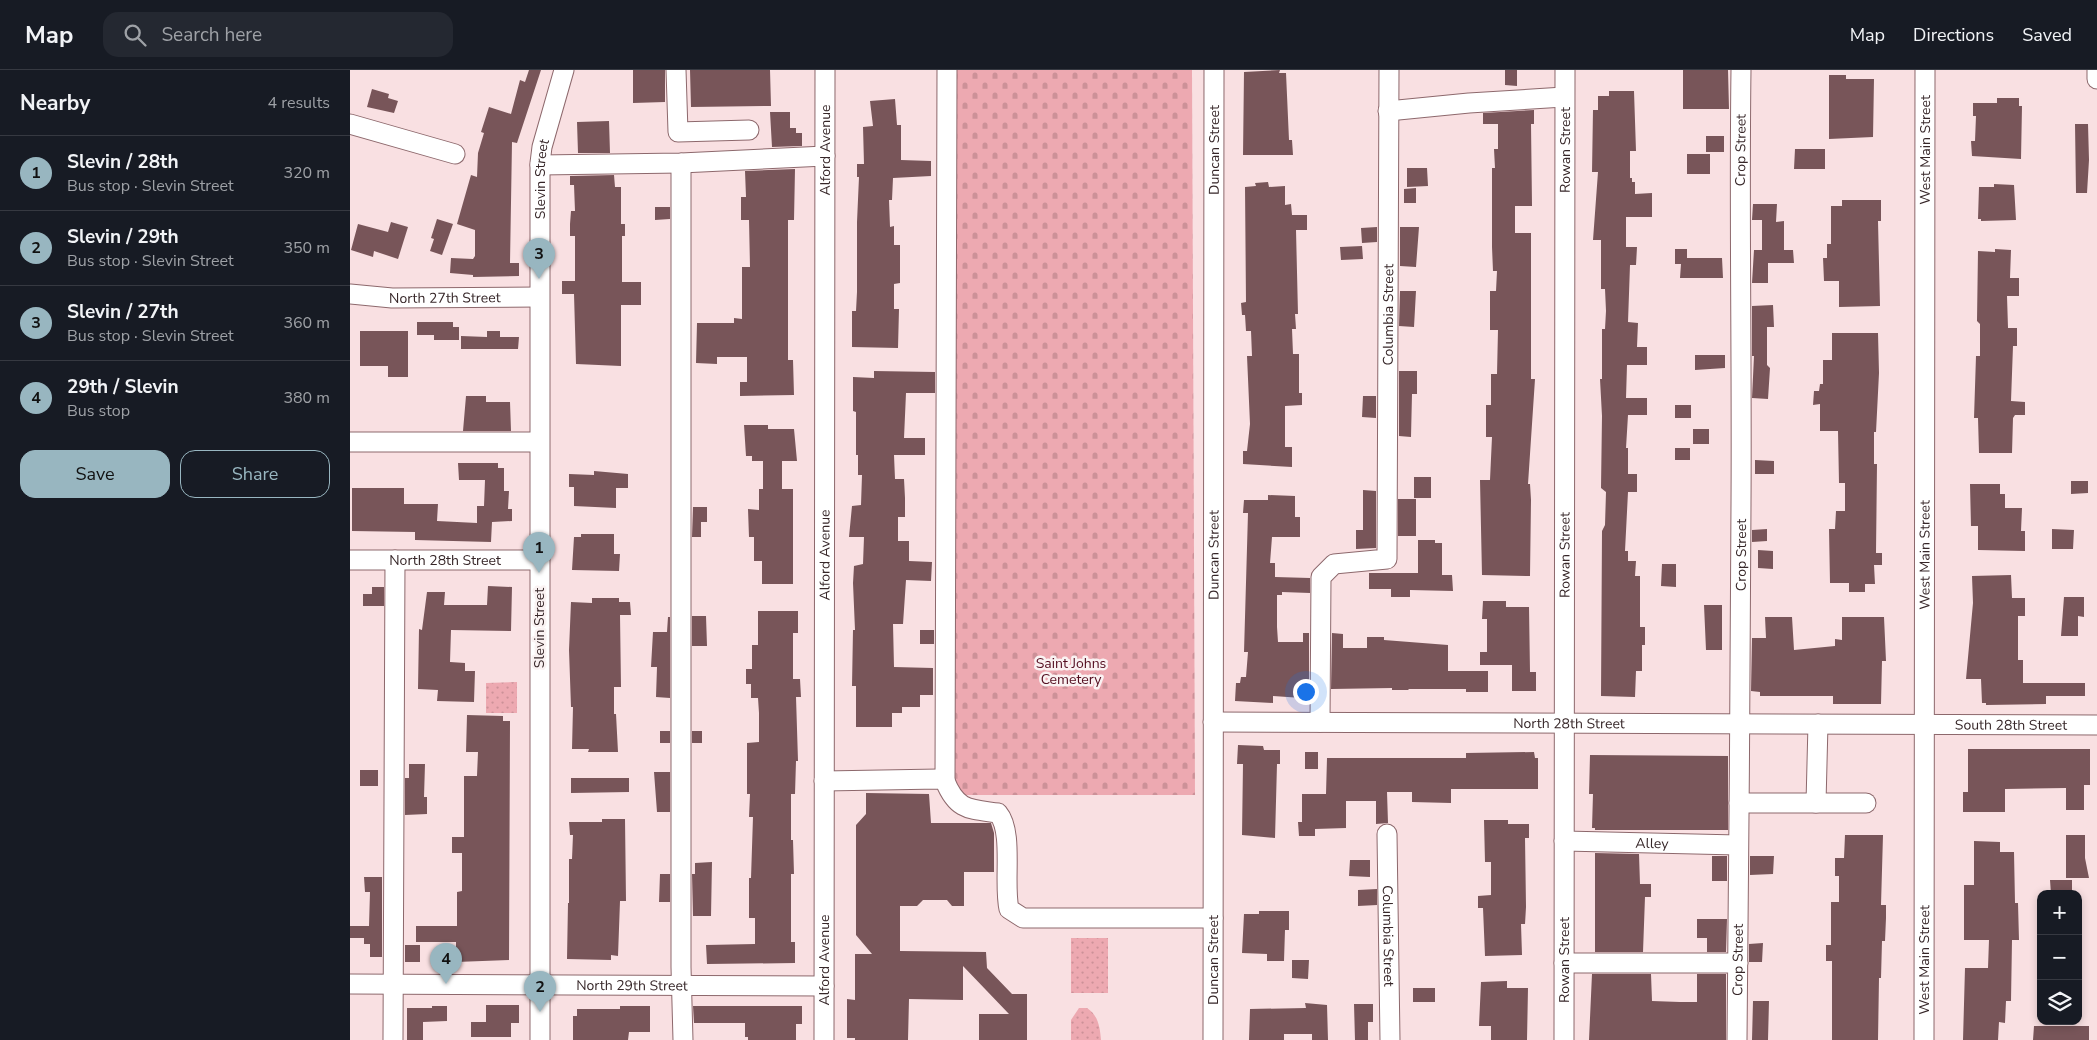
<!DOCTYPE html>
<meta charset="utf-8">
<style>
:root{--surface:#171b24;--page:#242831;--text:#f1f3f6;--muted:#9ea1a6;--line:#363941;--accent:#98b6c0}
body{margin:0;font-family:"Nunito Sans",sans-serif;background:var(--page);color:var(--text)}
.controls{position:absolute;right:15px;bottom:15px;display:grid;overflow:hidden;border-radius:10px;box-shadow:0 2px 8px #0003}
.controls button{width:45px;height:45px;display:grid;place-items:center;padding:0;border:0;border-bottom:1px solid var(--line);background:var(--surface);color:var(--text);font:25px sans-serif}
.you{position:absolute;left:955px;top:621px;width:18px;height:18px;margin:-12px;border:4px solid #fff;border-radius:50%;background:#1a73e8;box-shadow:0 0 0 8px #1a73e833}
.badge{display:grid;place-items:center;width:32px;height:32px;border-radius:50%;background:var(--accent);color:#111;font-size:16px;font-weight:700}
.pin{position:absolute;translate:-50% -41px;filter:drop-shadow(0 1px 2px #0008)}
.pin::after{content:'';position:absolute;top:26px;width:18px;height:15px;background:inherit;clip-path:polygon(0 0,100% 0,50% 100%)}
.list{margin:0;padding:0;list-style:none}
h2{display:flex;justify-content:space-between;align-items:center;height:65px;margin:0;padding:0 20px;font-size:21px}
h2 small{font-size:16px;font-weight:400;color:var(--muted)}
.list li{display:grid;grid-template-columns:32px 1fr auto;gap:15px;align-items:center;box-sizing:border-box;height:75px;padding:0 20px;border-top:1px solid var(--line)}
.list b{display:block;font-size:19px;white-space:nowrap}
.list p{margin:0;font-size:16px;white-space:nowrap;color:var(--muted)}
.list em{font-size:16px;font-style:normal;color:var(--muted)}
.actions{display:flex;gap:10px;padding:15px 20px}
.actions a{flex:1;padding:11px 0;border:1px solid var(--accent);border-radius:15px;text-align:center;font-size:18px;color:var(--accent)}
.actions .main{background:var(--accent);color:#111}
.icon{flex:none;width:28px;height:28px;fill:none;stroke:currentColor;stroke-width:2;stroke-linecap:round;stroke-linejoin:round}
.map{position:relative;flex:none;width:1747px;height:970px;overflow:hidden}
header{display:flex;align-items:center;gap:30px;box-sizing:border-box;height:70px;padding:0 25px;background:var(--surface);border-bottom:1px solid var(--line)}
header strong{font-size:24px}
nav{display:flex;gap:28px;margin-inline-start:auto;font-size:18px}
.search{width:350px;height:45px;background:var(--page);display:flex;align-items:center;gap:12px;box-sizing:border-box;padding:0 18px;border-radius:15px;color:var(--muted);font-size:19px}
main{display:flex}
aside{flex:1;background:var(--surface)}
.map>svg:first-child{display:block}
</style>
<header>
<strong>Map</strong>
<div class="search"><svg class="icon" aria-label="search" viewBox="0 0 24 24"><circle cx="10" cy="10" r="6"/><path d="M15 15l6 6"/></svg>Search here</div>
<nav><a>Map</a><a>Directions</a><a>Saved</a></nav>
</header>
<main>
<aside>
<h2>Nearby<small>4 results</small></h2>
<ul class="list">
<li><span class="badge">1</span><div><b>Slevin / 28th</b><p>Bus stop · Slevin Street</p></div><em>320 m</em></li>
<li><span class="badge">2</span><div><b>Slevin / 29th</b><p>Bus stop · Slevin Street</p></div><em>350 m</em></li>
<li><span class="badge">3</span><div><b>Slevin / 27th</b><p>Bus stop · Slevin Street</p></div><em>360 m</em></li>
<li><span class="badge">4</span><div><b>29th / Slevin</b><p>Bus stop</p></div><em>380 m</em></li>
</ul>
<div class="actions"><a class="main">Save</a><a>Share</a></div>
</aside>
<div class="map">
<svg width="1747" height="970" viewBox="0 0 1747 970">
<defs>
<pattern id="green-dots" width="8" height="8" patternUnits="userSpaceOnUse" patternTransform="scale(1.25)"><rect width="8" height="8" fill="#eda9b1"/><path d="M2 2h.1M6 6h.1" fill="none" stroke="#cc9198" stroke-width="1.8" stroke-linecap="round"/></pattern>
<pattern id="cemetery-stones" width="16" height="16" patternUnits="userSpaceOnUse" patternTransform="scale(1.25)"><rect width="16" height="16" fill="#eda9b1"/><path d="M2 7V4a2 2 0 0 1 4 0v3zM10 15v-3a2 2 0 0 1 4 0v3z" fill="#cc9198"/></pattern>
</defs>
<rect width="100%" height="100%" fill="#f9e0e2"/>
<path fill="url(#green-dots)" d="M167 612V643H136V613Z
M721 868H758V923H721Z
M729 938H737C748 945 750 957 751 970H721V950Z"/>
<path fill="url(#cemetery-stones)" d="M601 0H842L845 725H611L597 686Z"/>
<path fill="#785559" d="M179 0H191L167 73 162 72 160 193H169V206L123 207V205L100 203 101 188 123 189 125 186V160L107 154 121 105 127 107 128 83 134 63 131 62 139 37 161 44 170 10 175 12Z
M283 0H315V32L283 33Z
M340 0H420L421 36 341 37Z
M930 0 929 3H936L939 70H942L943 85H893L894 2Z
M1155 0H1167V16L1155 15Z
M1333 0H1378L1379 39H1333Z
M1479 5H1496V9H1524L1523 67 1479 69Z
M22 19 39 24 38 28 48 31 44 43 17 37Z
M1259 21H1284L1286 81H1280V108H1282V112H1285V124L1302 123V147H1276V177H1287L1286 195H1280L1278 252 1288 253 1287 277H1297V295H1277L1276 328H1297V345H1278L1276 378H1278V404H1287V422H1278L1275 481H1278V491H1286L1285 506H1290V557H1295V575H1292V601H1286L1285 627 1251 626 1252 461 1255 455 1256 422 1251 418 1252 346 1250 309H1252V259H1255L1256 241 1255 219H1251V170H1243L1248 102H1242L1243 40H1248V26H1259Z
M1647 28H1669V36H1672L1671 89 1622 86 1621 71H1625L1626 46H1623V33H1647Z
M545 29 547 55H551V90L581 91V106L543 108 542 130H539L540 157 544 156V175H550V213L544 214V239H549L548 278 502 277V241H506L507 222V152L509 107H507V94H514L513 57 523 56 520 31Z
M1184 40V54H1181L1182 136H1165V163H1181V309H1185L1178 414H1180L1181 430 1180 506 1132 505 1130 410H1140L1142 367H1136V335H1141V304H1147L1148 260H1140V221H1146L1147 201H1143L1142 177V98H1145L1144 79H1148V54H1133V43Z
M420 42H440V58H446V63H452V76L422 77Z
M259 51 260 83H228L227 52Z
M1725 54H1738L1739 90 1737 123H1726Z
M1356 66H1374V82H1356Z
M1445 79H1475V99H1444Z
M1337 84H1360V104H1337Z
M1057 98H1077L1078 116 1057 117Z
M445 99 444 150H438V290H443L444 325 390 326V312H397V287H367V294L346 293 347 253H384V248L392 249V197H400L399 150H391V127H396L395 101Z
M264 105 265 117H271V154H275V166H272V212H291V235H271V296L226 294 224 224H212V211H225V166H220V154L221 141H225L224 115H220V106Z
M918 112 919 117 935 116V135L941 134 942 145H957V160H946L948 244H945L946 259H942L943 284H949V323H952V335L935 336V377H942V397L893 394V381H897L900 354 897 286H902L901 261H896L895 245H892L891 233 896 232 895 117 906 116 905 113Z
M1644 114 1664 115 1666 150 1631 151V149H1628L1629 117H1644Z
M1066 118V133H1054V119Z
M1492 130H1531V151H1528L1530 236 1489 237V211H1474L1473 188H1477V174H1481V136H1492Z
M1403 134H1427L1426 152 1434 151V180H1443L1444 193H1418V213H1402L1404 180H1412V150H1402Z
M305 137H320V149L305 150Z
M87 149 103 154 92 185 80 181 84 169 81 168Z
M41 152 58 157 48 189 24 181 23 187 1 180 8 154 38 162Z
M1027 157V172L1012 173 1011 158Z
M1050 157H1069L1066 197 1050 196Z
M1012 176 1013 189 991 190 990 177Z
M1325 179H1337V188H1372L1373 208H1330L1331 194H1325Z
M1645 179 1661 180 1660 208H1669V226H1657L1658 258H1667V276H1663L1661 331 1675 332V345H1665L1663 348 1662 383H1629L1628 348H1624L1626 286H1630V254L1627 251 1628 181 1645 182Z
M1050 221H1066L1064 257 1049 256Z
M1423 235 1424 257H1417V295L1420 298 1418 329 1402 328 1404 286H1402V236Z
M67 252H103V257H109V270H84V265H67Z
M10 261H58V307H38V296H10Z
M137 261H150V267H169L168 279H111V266L137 267Z
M1482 263H1528L1529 303 1526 362H1524V394H1527L1526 483H1532V495H1524L1525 514H1515V522H1499V513H1480L1479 459H1485L1486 441H1495V413H1489L1488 361H1470V334L1463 335 1464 321H1469L1470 314H1473V290H1482Z
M1345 285H1375V298L1345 300Z
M524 301 585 302V323H556L554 368H575V385H544L545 409H554L555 428V447H548V471H559V491L582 492 581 511 556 510 553 554H543L544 597 583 598V625H570V637H552V643H542V657H506V616H502L503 560H505L503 513 504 496 513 494 514 467H499L502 436 511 435 512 405H508V385H506V342L503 341V307L524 308Z
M1049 301H1067V324H1062L1061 367 1049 366Z
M116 326H136V332H160L161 361H113Z
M1013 326H1026V348L1012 347Z
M1325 335H1341V348H1325Z
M394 355H418V359H444L447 391H432V419H443V514H412V491H404V467H399L398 439 409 440V419H413V391H402V386H396Z
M1343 359H1359V374H1343Z
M1325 378H1340V390H1325Z
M1405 390 1424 391V404H1405Z
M108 393H148V398H154V421H159L158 439H162V451L142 452 141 472 65 470V462L2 461V418H54V434H88L87 451 127 453V436H134L135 410H109Z
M244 401 278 404V418H266V438L224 436V417H219V404L244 405Z
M1064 407H1081V428H1064Z
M1721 411H1738V423L1721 424Z
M1620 414H1650V424H1655V438H1672L1671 461H1675V481L1628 480V456H1621Z
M1013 420 1026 421V478L1006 479V460H1013Z
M918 425 945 426V447H950V467H922L920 493H925V507L960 508V523L932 522V525H927V557L928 572H953V563H959V632H952V628L923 626V633L885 631 886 613H890L891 607H896L898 582H894L898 443H893L894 430H918Z
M1048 429H1066V466H1048Z
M343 437H357V452H351V467H342Z
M1417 459V471L1402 472V460Z
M1702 459 1724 460 1723 479H1702Z
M231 464H264V484H270L269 501 222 500 224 467H231Z
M1068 470H1085V473H1092V505H1102L1103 521 1060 520V527H1041V519H1019V503H1068Z
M1408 480 1423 481V499L1408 498Z
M1312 494H1326V517L1311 516Z
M1661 505 1662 528H1675V546H1668V590H1673V613H1735V626H1696V634L1636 635V633H1632L1631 609H1616L1623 533 1622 506Z
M138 516 162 517 161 561 101 560 100 592 115 593V601H125L124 632 87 631 88 620 68 619 69 559 72 560 77 522H95L94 535H137Z
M22 517H34V536H13V524H22Z
M1714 527H1734V547L1728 546V566H1711Z
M242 528H269V532H280L281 545H270L271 617H264V644H266L268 682H238L239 679H222L223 637H221L219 580 221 532 242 533Z
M1133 531H1156V537H1179L1180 602H1186V621H1162V595H1130V582H1137V549H1132Z
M1354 535H1372V580H1356Z
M408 541H448V563H443V609H450L451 627H446L448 691H446L445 724H441V770H443L444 804H441V872H445V893L357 894 356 875 405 874V848H399V808H401L403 747H399L400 724H397V673L409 672V643L408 628H401V614H396V599H402V575H408Z
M342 546H356L357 576H342Z
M318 547H320V628L306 627 307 597H301L303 562H317Z
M1415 547H1442L1444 580 1485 576V569L1492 570V547H1534L1536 591H1532L1531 634H1483V626H1410V622L1401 621 1402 568H1416Z
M570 560H584V574H570Z
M982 563 993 564V578H1017V567H1034V570L1098 575V601H1138V622H1116V619H1058L1059 620H1042V618L981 619Z
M117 645 153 646V651H160L159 890 106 892V872H66V856H107V822L112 821V783H102V767H114V706H127L128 682H116Z
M310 661H320V673H310Z
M342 661H352V673H342Z
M888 675 913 676 914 680H930V694H927L925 768 892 765 893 694H887Z
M1618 679H1740V715H1734V740H1716V718L1655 719V742H1613V722H1618Z
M955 682H968V699H955Z
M1184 682 1185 688H1188V719H1101V733L1062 732V722H1037L1038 753 1026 754V731H996V758L965 759V766H949L948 752H952V724H976L977 688H1116V683Z
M1240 685 1378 686V760H1245V758H1242L1243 724H1239Z
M59 694H75L74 727H77V744L55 745V708H59Z
M10 700H28V716H10Z
M304 702H320V742H307Z
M221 708H279V722L221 723Z
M516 723 579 724 581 753H641L644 763V802H614V836H602L597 830H573L567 836H550V881L636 882 637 898 662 924H677V970H629V944H659L613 896V930L559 929 558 970H505V968H497V929L505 930V884H522L506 865V755L516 744Z
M252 749H275L276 831H270L268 886 261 885V890L217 889 218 833H219V789H222L223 765H220L219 752H252Z
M1134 750H1158V754H1179V768H1175L1176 837 1175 854H1171L1172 885 1135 886 1133 838H1128V826L1141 825V792H1135Z
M1495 765H1533L1531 835H1536V848L1535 871H1532L1531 908H1529L1528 970H1482V891H1476V875H1481V832H1489V806H1485V788H1494Z
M1716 765H1735V788L1739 808H1716Z
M1624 771 1650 772V782H1664L1665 833H1668L1669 870H1662L1661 931H1656L1655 953 1649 952 1648 970H1613L1615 898H1638L1639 870H1614V815H1624Z
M1245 783 1289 784 1290 814H1301V827H1295L1293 882H1245Z
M1362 786H1377V811H1362Z
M1400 786H1424L1423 804 1400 805Z
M1000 790H1020V807L999 806Z
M362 792 361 846H343L342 804H345V793Z
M310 804H320V832H309Z
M14 807H32V887H20V874H14V868H0V856H19L20 822H15Z
M1700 810H1722V824H1701Z
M1027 819V835L1008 836V820Z
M909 841H939V860H935L934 891H917V884L892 883 894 844H909Z
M1347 849H1377L1376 882H1357V868H1347Z
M1413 873 1412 892H1399V874Z
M55 875H70V892H55Z
M942 890H959L958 909 942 908Z
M1242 904H1301L1302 931 1330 932H1347V904H1376V970H1239Z
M1157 911V918H1178L1177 970H1141V956H1129L1131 912Z
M1063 918H1085V932H1063Z
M1403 931H1419L1418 970H1402Z
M955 933 977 935 978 970H962V964H934V970H899L900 939 956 938Z
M1004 934H1023V952H1018V970H1005Z
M136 935H169V953H161V967H121V952H136Z
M82 936H97V951L73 952V970H57V938H82Z
M270 936H300V962H279L278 970H223V946H227V939H270Z
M343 936H452V954H446V970H398V967H395V953H344Z
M1684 956H1739V970H1683Z"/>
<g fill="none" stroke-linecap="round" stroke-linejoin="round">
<g stroke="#8d686c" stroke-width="21">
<g id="minor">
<path d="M326 0 328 62 399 60"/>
<path d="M1747 0V9"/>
<path d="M1038 41 1119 33 1214 27"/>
<path d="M0 54 105 84"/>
<path d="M331 93V897L333 970"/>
<path d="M190 95 331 93 475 86"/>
<path id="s1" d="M0 224 42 228 189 227"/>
<path d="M0 372H189"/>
<path id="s2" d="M0 490H189"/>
<path id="s3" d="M863 652 1747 655"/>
<path id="s4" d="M970 652 971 507 984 494 1037 489 1039 0"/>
<path d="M474 711 589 709 595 711C607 741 620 739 648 743 664 762 653 813 659 839L673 848H863"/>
<path d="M595 711 597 0"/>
<path d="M1389 733H1516"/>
<path d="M1466 733 1468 654"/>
<path id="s5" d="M1037 764 1040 970"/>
<path id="s6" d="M1214 771 1388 775"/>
<path d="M1214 893H1388"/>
<path id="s7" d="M0 914 474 916"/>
<path d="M43 970 45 490"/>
<path id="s8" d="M190 970V93L192 77 214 0"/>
<path id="s9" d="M474 970 475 0"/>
<path id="s10" d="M863 970 864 0"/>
<path id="s11" d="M1214 970 1215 0"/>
<path id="s12" d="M1387 970C1388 791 1391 613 1391 434 1392 289 1389 145 1391 0"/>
<path id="s13" d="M1574 970 1575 0"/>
</g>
</g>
<use href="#minor" stroke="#fff" stroke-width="19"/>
</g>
<g text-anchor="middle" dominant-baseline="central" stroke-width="5" stroke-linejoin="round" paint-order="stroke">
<g font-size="14" fill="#362628" stroke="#faf2f2">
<text stroke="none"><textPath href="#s9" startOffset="890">Alford Avenue</textPath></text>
<text stroke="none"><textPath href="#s10" startOffset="890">Duncan Street</textPath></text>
<text stroke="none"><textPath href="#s11" startOffset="890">Rowan Street</textPath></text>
<text stroke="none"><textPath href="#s12" startOffset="890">Crop Street</textPath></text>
<text stroke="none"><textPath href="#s13" startOffset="890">West Main Street</textPath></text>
<text stroke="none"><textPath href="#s8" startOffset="861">Slevin Street</textPath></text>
<text stroke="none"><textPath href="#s1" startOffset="95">North 27th Street</textPath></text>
<text stroke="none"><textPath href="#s4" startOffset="461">Columbia Street</textPath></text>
<text stroke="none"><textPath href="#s9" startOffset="485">Alford Avenue</textPath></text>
<text stroke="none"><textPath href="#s10" startOffset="485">Duncan Street</textPath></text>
<text stroke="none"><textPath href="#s11" startOffset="485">Rowan Street</textPath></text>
<text stroke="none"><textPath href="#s12" startOffset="485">Crop Street</textPath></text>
<text stroke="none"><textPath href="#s13" startOffset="485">West Main Street</textPath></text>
<text stroke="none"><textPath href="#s2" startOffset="95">North 28th Street</textPath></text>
<text transform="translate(189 558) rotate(-90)">Slevin Street</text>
<text stroke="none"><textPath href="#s3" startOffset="356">North 28th Street</textPath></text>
<text stroke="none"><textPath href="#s3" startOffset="798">South 28th Street</textPath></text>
<text stroke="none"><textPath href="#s6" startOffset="88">Alley</textPath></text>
<text stroke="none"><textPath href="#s5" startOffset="102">Columbia Street</textPath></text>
<text stroke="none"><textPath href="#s9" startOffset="80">Alford Avenue</textPath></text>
<text stroke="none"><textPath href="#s10" startOffset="80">Duncan Street</textPath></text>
<text stroke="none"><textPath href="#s11" startOffset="80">Rowan Street</textPath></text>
<text stroke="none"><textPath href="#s12" startOffset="80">Crop Street</textPath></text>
<text stroke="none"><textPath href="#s13" startOffset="80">West Main Street</textPath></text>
<text stroke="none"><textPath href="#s7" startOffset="282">North 29th Street</textPath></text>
</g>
<g font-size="14" fill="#540e20" stroke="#faf2f2">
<text x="721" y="593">Saint Johns<tspan x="721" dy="16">Cemetery</tspan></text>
</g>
</g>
</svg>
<div class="controls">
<button>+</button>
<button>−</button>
<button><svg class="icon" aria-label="layers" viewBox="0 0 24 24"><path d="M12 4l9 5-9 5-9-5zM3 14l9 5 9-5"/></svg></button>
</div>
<div class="you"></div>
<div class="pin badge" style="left:189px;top:503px">1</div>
<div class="pin badge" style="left:190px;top:942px">2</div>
<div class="pin badge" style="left:189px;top:209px">3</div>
<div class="pin badge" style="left:96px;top:914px">4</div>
</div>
</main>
